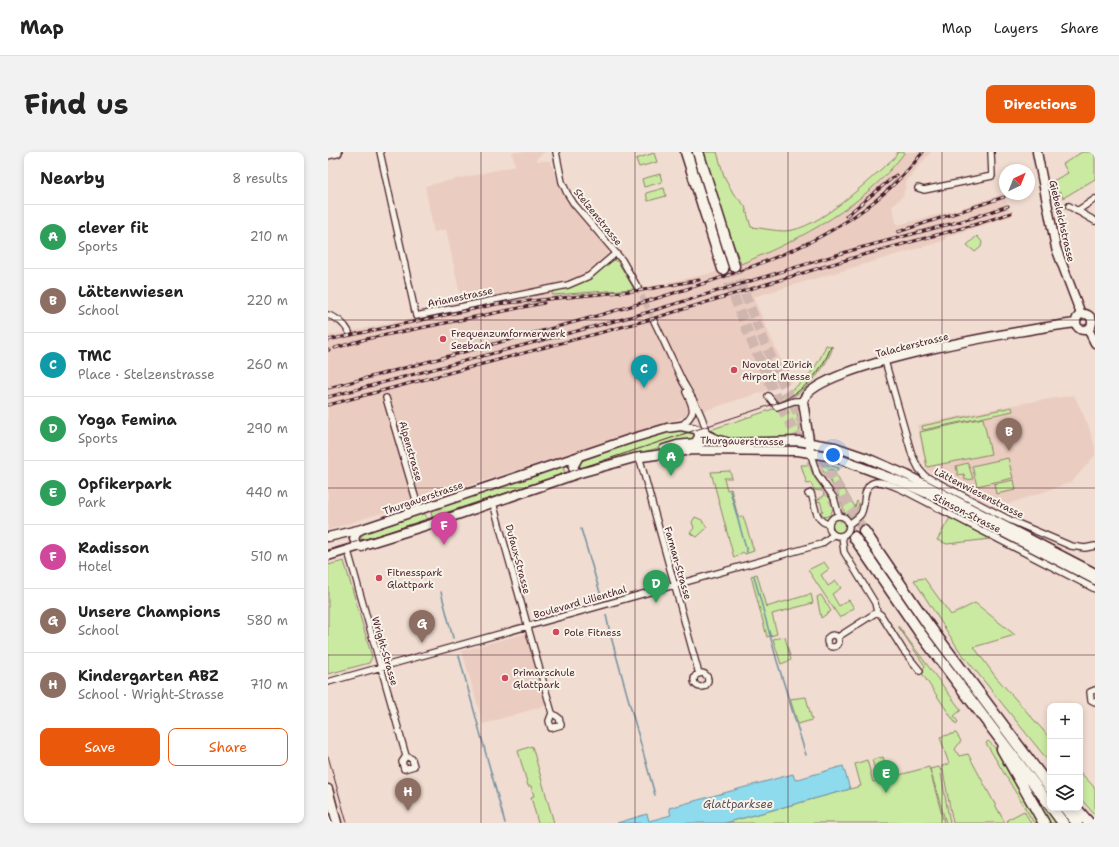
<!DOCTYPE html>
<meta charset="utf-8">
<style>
:root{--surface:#fff;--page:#f2f2f2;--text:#222;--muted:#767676;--line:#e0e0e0;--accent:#ea580c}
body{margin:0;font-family:"Shantell Sans",sans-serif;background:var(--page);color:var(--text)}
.controls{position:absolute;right:12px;bottom:12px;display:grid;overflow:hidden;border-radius:8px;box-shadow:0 2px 6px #0003}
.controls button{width:36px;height:36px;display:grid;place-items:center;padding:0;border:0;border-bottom:1px solid var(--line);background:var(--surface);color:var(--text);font:20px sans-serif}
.compass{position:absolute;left:671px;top:12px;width:36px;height:36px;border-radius:50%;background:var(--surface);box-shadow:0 2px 6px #0003;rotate:43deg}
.you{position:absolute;left:505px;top:303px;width:14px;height:14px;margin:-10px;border:3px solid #fff;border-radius:50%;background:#1a73e8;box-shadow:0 0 0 6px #1a73e833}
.badge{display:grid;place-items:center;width:26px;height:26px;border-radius:50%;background:var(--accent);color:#fff;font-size:13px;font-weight:700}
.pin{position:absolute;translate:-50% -33px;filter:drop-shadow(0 1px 2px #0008)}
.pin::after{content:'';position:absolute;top:21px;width:14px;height:12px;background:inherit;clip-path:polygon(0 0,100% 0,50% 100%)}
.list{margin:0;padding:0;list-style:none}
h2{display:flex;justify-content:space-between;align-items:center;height:52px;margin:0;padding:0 16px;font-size:17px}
h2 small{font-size:13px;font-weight:400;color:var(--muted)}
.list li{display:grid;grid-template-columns:26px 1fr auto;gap:12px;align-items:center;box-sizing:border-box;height:64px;padding:0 16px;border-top:1px solid var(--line)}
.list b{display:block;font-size:15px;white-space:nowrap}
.list p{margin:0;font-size:13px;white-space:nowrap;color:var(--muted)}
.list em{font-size:13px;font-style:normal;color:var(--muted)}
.actions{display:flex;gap:8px;padding:12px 16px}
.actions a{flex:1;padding:9px 0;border:1px solid var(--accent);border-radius:8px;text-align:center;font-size:14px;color:var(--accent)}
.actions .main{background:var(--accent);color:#fff}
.icon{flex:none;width:22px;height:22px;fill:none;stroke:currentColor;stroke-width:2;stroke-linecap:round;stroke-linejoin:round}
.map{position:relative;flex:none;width:767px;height:671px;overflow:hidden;border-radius:8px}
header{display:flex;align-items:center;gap:24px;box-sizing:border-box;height:56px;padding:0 20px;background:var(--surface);border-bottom:1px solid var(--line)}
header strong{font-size:19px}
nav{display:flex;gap:22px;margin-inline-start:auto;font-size:14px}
.intro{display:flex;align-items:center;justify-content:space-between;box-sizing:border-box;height:96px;padding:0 24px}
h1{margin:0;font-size:28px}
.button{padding:10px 18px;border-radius:8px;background:var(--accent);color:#fff;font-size:14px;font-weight:700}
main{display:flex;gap:24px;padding:0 24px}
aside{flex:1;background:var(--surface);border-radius:8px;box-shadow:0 2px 6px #0003}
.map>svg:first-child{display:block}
</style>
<header>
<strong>Map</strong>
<nav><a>Map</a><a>Layers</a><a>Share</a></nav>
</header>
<div class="intro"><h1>Find us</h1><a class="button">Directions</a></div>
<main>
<aside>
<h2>Nearby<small>8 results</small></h2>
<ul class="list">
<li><span class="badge" style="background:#2e9e5b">A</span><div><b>clever fit</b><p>Sports</p></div><em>210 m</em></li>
<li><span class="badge" style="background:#8d6e63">B</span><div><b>Lättenwiesen</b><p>School</p></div><em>220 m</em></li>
<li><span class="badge" style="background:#0f9aa8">C</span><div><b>TMC</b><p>Place · Stelzenstrasse</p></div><em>260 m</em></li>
<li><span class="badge" style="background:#2e9e5b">D</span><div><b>Yoga Femina</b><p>Sports</p></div><em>290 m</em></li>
<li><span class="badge" style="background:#2e9e5b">E</span><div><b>Opfikerpark</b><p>Park</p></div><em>440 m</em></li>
<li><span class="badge" style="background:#d1479c">F</span><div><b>Radisson</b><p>Hotel</p></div><em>510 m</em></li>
<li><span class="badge" style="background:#8d6e63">G</span><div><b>Unsere Champions</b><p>School</p></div><em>580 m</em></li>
<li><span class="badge" style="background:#8d6e63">H</span><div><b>Kindergarten ABZ</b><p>School · Wright-Strasse</p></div><em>710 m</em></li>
</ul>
<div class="actions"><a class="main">Save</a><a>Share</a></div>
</aside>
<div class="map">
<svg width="767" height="671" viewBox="0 0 767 671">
<rect width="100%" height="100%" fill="#f0dcd0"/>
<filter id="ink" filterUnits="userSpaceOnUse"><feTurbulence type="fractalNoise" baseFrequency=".025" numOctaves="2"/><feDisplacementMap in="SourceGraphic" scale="8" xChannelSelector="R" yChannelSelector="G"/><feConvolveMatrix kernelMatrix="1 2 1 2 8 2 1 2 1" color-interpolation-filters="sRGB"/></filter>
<g filter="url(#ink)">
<path fill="#ebccc0" d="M184 0H217L209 6V9H222L238 48 280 97V102L252 125 240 130 134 152 118 77 106 80 97 34 187 14Z
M577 0H603L579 28 575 44 564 54 569 73 624 59 675 42 684 64 618 85V88L425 145 463 231 0 378V184L199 143 223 139 225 143 314 136 384 121 414 112 467 88 515 59 559 23Z
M746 243 760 273 767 295V303L744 330 680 352 599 318 589 273 685 253Z
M199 481 219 553 155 572 134 499Z"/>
<path fill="#caeaa2" stroke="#8a8466" d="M376 0H389L396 24 405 41 417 54 423 75C434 76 446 79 457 79 491 78 540 28 566 6L570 0H577C537 54 475 86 413 112L396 67Z
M754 0H767V27L735 46 733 40 724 44 721 31 740 21 735 12Z
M326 1 329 10 311 15 308 7Z
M332 22 334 30 316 35 314 27Z
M336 36 338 44 320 49 318 41Z
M649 84 654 90 653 95 647 100 639 93Z
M286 108 290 110 306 137 225 143 223 139 250 132Z
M498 193 505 195C495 222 477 240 452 252L446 247C472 236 488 220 498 193Z
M468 253 472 281 469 285C442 287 405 293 382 278L445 257 451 258Z
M684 255 685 259 595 278 594 274Z
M655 266 663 302 599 315 592 280Z
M354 277 367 280 368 287C329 295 291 307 253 318L251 310 253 309 326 282Z
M680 306 685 326 649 334 644 314Z
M640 311 645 327 637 328 636 322 630 323 628 314Z
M234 313 238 324 105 368 102 357Z
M473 313H481C483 318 485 323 488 328 495 338 511 350 502 363L497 365 492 360 495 359 492 349 489 350V348L496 344 495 339 486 338 483 331 479 332Z
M492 313H500L511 316 507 321 527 355 529 349 531 352 527 361 523 364 517 362C514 352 511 341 504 332 500 325 496 321 492 313Z
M402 319 404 326H396L399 338 403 337 410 365 415 364 426 399 417 402 415 400 406 406 383 320Z
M686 328 688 338 668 342 666 332Z
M96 359 100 370 35 392 32 382 35 381 65 372Z
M367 365 374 368 379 376 369 385 362 381 366 376 364 370Z
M622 366 662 387 619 392 609 388Z
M503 374a8 8 0 1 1 16 0a8 8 0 1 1-16 0Z
M16 409 44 505 41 511 0 522V413Z
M496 410 501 417 493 423 500 434 508 429 513 436 504 442 511 454 521 448 526 456 512 466 480 418Z
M429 422 438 455 483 442 485 451 444 462 449 482 439 485 423 424Z
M596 426 623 463 647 451 687 483 646 495 667 524 722 586V611L631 498 586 428Z
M493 443 503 459 493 466 489 445Z
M570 474 633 558 626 564 630 570 628 572 593 520 597 514Z
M457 485 463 508 453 512 445 487Z
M478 545 484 568 470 572 462 547Z
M628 581 633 589 627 597 631 604 640 602 677 671H625L614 614 621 612 612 585Z
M660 589C674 599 701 653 711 671H706L658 591Z
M204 594 226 671H210L203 645 206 644 203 634H200L190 599Z
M555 605 561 624 550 627 544 608Z
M539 608 545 630 601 615 616 671H397L533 634 527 612Z
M611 615 612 616 622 671H618L602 617Z
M752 620 767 636V663L752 646Z
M702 636 703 637 729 671H721Z
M696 659 703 671H680L679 668Z"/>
<path fill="#8fdbee" stroke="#7390a0" d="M515 614 522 637 397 671H289L319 662 321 669 343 663 341 656 465 622 467 628Z"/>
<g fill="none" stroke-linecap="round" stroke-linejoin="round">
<path stroke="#7390a0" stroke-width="1.5" d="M402 339 419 400
M253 377 273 444
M426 424 449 509 478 603
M113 440 125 486
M278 463 282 481 327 643
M131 504 177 671"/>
<path stroke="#cfb6af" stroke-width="5.5" stroke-dasharray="5.5 3" stroke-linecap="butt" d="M728 57 741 54
M310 136 326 169
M21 180 28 195"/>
<path stroke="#cfb6af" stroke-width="10" stroke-dasharray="10 5" stroke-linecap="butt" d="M406 114C424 161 443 209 466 254 487 297 511 338 536 379
M395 117 425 193 454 257 526 385"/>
<g stroke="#4a1f2b" stroke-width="8">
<path id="street" d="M52 0 88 164 240 133 261 124 288 101
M228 0 234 30 239 41 246 52 294 108 310 136
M590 36 596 38 664 24 663 0
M741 54 767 69
M749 59 767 47
M0 163C10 166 16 171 21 180
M326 169C336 189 345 210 355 230 363 244 378 267 378 283 378 292 370 294 363 295
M557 209 584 303 591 317 597 324 682 368 743 394 757 396 767 394
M440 244 449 255 466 249H475
M58 246 91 358
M353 274C369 261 366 257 358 240
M482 300 489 322 506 346 511 364
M311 304 371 522
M480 342 483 341C487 353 487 370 501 372
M165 351 224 561 221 569 223 576 233 573 231 566 224 561
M501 374a10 10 0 1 1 20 0a10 10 0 1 1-20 0Z
M521 372C525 369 530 366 533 362 536 356 536 349 537 343 541 321 561 332 575 338L767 437
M514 384 516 400 547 451 549 460
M20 399 78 604 84 607 86 614 76 617 74 610 78 604
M549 460 553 463 575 498 592 519
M499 489a6 6 0 1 1 12 0a6 6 0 1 1-12 0Z
M510 485 549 460
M366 528a7 7 0 1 1 14 0a7 7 0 1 1-14 0Z
M0 530 493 392 505 383
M767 538 762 540 763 548 767 550"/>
</g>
<g stroke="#4a1f2b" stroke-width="11">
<path id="secondary" d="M709 0 728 96 753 162
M748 170a8 8 0 1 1 16 0a8 8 0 1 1-16 0Z
M760 177 767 191
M482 295 475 249C486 211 706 176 748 171
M336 297 349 293 367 291 371 285 370 278
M251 304 245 315 246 318 252 321
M33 377 28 382 26 387 29 393 34 395
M0 385 34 377 302 287 339 276 353 274 367 277 390 288 403 291 470 289 507 295 539 306 579 323 767 421
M0 404 103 372 252 321 306 306 365 298 470 299 506 305 571 329 609 346 767 428
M0 637 9 671"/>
</g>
<g stroke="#4a1f2b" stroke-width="12">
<path id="primary" d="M0 2 9 0"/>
</g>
<g stroke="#4a1f2b" stroke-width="13">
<path id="highway" d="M358 0 395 117
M370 0 406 114
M536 379 601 474 722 636
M526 385 592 481 722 653
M674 597 716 671
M724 656 735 671
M737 656 749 671
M748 656 761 671"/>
</g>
<use href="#street" stroke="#f7f3e8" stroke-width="5.5"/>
<use href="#secondary" stroke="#f7f3e8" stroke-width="8"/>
<use href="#primary" stroke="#f7f3e8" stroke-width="9"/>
<use href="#highway" stroke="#f7f3e8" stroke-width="10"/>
<path stroke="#4a1f2b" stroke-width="1" d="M0 398 51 383 452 250C476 239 494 220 503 195
M0 604 19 671"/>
<g stroke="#4a1f2b" stroke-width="3">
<path id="rail" d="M518 64 568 23
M570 80 676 45
M0 188 169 152 315 138 371 128
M7 196 38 187 216 151
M0 198H1
M0 236C74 217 147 197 221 177 270 164 318 150 365 135 452 107 538 75 595 0
M0 245 317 161 528 97 641 67 680 54
M0 253 320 168 531 104 649 72 683 61"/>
</g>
<use href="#rail" stroke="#f7f3e8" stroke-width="1.5" stroke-dasharray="4.5" stroke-linecap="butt"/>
</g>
</g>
<path fill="none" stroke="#4a1f2b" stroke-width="1" stroke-opacity="0.55" d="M153 0V671M307 0V671M460 0V671M614 0V671M0 168H767M0 336H767M0 503H767"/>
<g fill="#d1495b" stroke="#f7f3e8" stroke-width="1.5">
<circle cx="115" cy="187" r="4"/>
<circle cx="406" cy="218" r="4"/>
<circle cx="51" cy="426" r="4"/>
<circle cx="228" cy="480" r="4"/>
<circle cx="177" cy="526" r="4"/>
</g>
<g text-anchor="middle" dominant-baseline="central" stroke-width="4" stroke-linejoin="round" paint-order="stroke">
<g font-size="10" fill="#4a1f2b" stroke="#f7f3e8">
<text transform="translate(270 65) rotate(51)">Stelzenstrasse</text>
<text transform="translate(734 69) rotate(77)">Giebeleichstrasse</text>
<text transform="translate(132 145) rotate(-12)">Arianestrasse</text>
<text transform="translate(584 193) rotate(-14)">Talackerstrasse</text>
<text transform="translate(414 289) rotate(1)">Thurgauerstrasse</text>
<text transform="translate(83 299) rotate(74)">Alpenstrasse</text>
<text transform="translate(651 341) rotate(27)">Lättenwiesenstrasse</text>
<text transform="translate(95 346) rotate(-19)">Thurgauerstrasse</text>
<text transform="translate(639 361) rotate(27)">Stinson-Strasse</text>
<text transform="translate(190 407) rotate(75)">Dufaux-Strasse</text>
<text transform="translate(350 411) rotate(74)">Farman-Strasse</text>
<text transform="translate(252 450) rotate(-16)">Boulevard Lilienthal</text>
<text transform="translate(57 499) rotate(74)">Wright-Strasse</text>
</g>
<g font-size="10" fill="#4a1f2b" stroke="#f7f3e8" text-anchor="start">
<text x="123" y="181">Frequenzumformerwerk<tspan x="123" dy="12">Seebach</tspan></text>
<text x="414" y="212">Novotel Zürich<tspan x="414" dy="12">Airport Messe</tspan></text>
<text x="59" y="420">Fitnesspark<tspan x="59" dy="12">Glattpark</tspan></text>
<text x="236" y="480">Pole Fitness</text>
<text x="185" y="520">Primarschule<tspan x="185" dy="12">Glattpark</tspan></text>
</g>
<g font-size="11" font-style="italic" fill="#5b4e5c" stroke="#f7f3e8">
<text x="410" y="652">Glattparksee</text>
</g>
</g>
</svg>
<div class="controls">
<button>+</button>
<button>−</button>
<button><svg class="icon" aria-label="layers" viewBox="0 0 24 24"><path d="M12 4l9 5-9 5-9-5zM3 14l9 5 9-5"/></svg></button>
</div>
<svg class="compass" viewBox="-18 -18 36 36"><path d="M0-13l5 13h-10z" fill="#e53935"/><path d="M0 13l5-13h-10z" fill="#767676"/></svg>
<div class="you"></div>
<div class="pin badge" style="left:343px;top:324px;background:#2e9e5b">A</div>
<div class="pin badge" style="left:681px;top:299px;background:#8d6e63">B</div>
<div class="pin badge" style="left:316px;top:236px;background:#0f9aa8">C</div>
<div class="pin badge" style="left:328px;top:451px;background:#2e9e5b">D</div>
<div class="pin badge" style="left:558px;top:641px;background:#2e9e5b">E</div>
<div class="pin badge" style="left:116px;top:393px;background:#d1479c">F</div>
<div class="pin badge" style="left:94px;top:491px;background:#8d6e63">G</div>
<div class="pin badge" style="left:80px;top:659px;background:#8d6e63">H</div>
</div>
</main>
